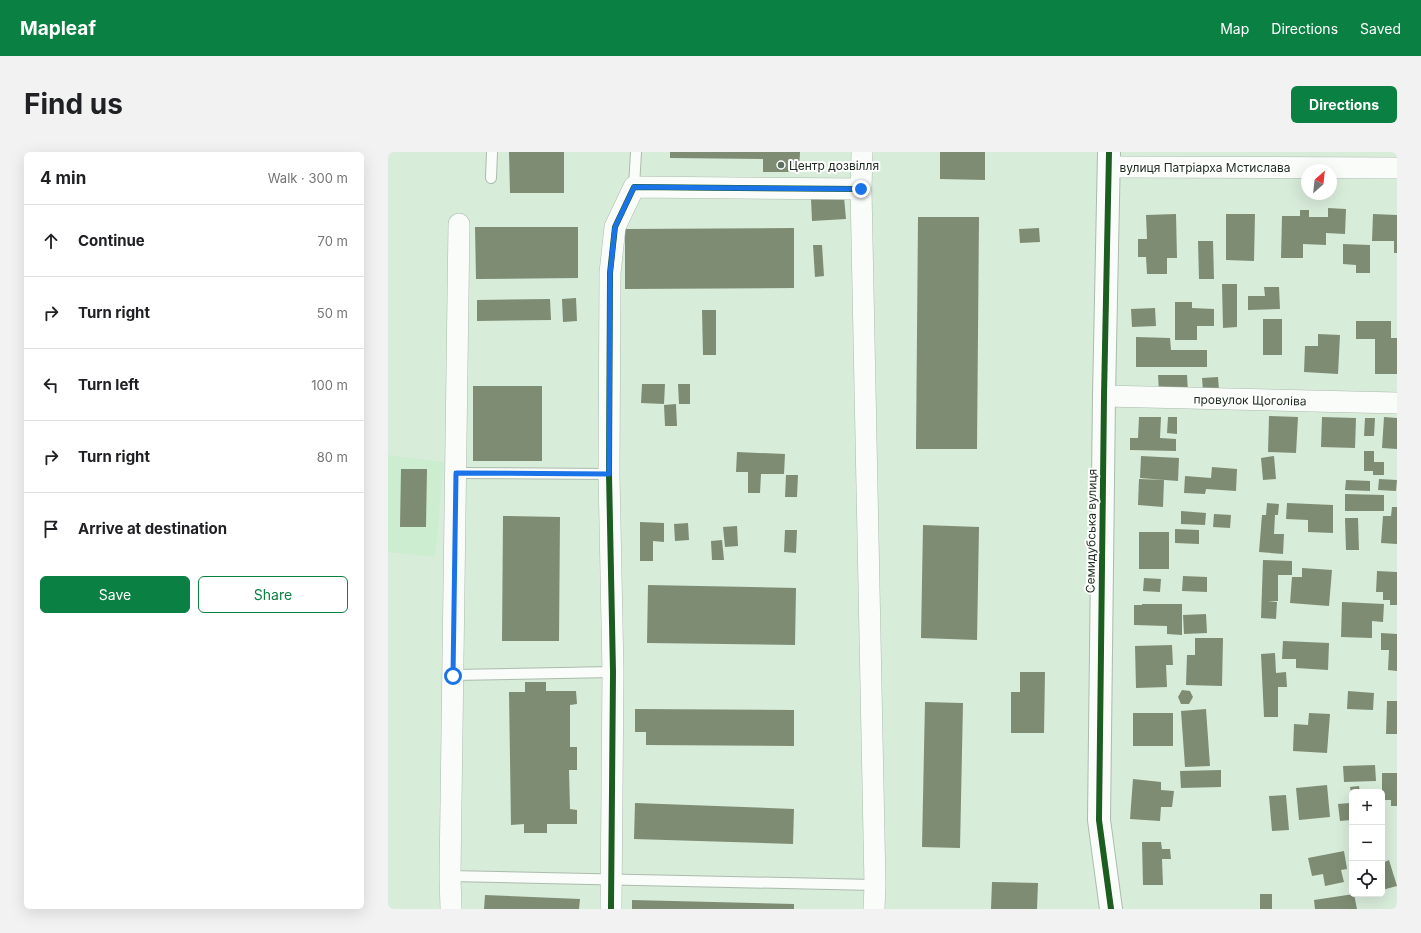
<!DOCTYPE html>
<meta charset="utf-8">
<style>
:root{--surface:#fff;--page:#f2f2f2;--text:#202124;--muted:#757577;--line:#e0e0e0;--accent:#0b8043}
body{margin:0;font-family:Inter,sans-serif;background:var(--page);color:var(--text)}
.controls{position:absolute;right:12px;bottom:12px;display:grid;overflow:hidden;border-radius:6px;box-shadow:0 4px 16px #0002}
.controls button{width:36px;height:36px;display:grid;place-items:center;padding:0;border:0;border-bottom:1px solid var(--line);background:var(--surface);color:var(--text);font:20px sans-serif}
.compass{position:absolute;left:913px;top:12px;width:36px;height:36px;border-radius:50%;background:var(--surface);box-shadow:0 4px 16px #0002;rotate:27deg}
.stop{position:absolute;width:12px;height:12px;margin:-9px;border:3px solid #1a73e8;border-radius:50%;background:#fff}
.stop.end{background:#1a73e8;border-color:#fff;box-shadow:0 1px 4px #0008}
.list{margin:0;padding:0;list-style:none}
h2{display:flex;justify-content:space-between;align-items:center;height:52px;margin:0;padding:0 16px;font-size:17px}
h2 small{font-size:13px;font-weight:400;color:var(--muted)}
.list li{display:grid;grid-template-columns:26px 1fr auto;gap:12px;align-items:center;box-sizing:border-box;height:72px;padding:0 16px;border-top:1px solid var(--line)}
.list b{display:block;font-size:15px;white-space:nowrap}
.list em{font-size:13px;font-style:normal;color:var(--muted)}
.actions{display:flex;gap:8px;padding:12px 16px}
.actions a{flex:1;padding:9px 0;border:1px solid var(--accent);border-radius:6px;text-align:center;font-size:14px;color:var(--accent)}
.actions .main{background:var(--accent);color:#fff}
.icon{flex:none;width:22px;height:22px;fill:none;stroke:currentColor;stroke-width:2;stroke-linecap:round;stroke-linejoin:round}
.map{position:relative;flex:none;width:1009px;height:757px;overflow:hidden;border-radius:6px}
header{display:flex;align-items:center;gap:24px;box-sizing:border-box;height:56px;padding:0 20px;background:var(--accent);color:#fff}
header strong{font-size:19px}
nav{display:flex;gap:22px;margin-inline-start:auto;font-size:14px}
.intro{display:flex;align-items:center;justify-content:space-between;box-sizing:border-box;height:96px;padding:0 24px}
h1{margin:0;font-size:28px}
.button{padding:10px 18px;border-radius:6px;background:var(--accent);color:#fff;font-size:14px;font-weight:700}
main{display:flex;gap:24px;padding:0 24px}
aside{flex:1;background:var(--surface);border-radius:6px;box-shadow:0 4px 16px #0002}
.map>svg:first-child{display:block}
</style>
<header>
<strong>Mapleaf</strong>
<nav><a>Map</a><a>Directions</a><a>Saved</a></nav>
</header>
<div class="intro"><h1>Find us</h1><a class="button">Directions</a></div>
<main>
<aside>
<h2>4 min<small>Walk · 300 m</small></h2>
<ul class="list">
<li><svg class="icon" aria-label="ahead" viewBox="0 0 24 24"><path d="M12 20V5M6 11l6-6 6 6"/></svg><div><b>Continue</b></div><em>70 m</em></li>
<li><svg class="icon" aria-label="right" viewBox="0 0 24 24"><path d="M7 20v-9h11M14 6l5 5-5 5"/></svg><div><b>Turn right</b></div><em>50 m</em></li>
<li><svg class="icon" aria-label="left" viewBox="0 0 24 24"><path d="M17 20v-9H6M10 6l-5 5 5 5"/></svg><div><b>Turn left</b></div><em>100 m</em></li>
<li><svg class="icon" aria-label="right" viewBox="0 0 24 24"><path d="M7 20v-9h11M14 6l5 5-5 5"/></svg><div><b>Turn right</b></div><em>80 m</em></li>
<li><svg class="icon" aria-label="arrive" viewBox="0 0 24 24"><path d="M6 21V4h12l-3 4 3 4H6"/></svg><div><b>Arrive at destination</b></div></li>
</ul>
<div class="actions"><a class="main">Save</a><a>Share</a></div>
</aside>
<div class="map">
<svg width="1009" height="757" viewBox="0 0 1009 757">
<rect width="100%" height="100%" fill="#d8ecda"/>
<path fill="#ccedd0" d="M0 303 56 310 47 405 0 400Z"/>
<path fill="#7e8c73" d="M121 0H176V41H122Z
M282 0H412L411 20H375V7L282 6Z
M552 0H597V28L552 27Z
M456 45 458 67 424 69 423 47Z
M940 56 958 57 957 82 938 81V93L915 92V106H893L894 64H912V58H921V65H940Z
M788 62 789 106H779V122H759L758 105H750V87H759L758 63Z
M838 62H867L866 109 838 108Z
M985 62 1009 63V101H1006V89H984Z
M530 65H591L589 297H528Z
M87 75H190V126L88 127Z
M406 76V136L237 137V77Z
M651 76 652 90 632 91 631 77Z
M810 89H825L826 127H811Z
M955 92 982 93V121H968V113L955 112Z
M425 93H434L436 124 427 125Z
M834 132H849V175L835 176Z
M876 135H891L892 157 860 158V144H877Z
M188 146 189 169 175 170 174 147Z
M162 147 163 168 89 169V148Z
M787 150H804V156L826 157V174H809V188H787Z
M767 156 768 174 744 175 743 157Z
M314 158H328V203H315Z
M875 167H894V203H875Z
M968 169H1003V186H1009V222H987V187H968Z
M930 182 952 183 950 222 916 220 917 194H930Z
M748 185 782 186 783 198H819V215H748Z
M770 223H799L800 240H771Z
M830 225 831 238 815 239 814 226Z
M254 232H277L276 252 253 251Z
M290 232H302V252H291Z
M85 234H154V309H85Z
M288 252 289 274H277L276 253Z
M881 264 910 265 908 301 880 300Z
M751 265H773L772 286 788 287V299L742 298V286H750Z
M780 265H789V282L779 281Z
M934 265 968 266 967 296 933 295Z
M996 265 1009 266V297L994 296Z
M977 266H987L986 284H976Z
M976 299H986V310H996V323H985V319H976Z
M349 300 397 302 396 322H373L372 341H360V320H348Z
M753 304 791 306 790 329 752 326Z
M886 304 888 327 875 328 873 306Z
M824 315 849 317 848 339 818 337 817 342 796 341 797 324 823 326Z
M13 317H39L38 375H12Z
M398 323H410L409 345H397Z
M751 327 776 328 775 355 750 353Z
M991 327 1009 328 1008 339 990 338Z
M958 328 982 329V339L957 338Z
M957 342 996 343V359H957Z
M879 351 891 352 890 363H887L886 382H896L895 402 871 400 874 363H878Z
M899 351 945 353V381L920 380V368L898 367Z
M1004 355H1009V392L993 391 995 364H1003Z
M793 359 818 361 817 373 793 372Z
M826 362 843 363 842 376 825 375Z
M115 364 172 365 171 489H114Z
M957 366H970L971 398H958Z
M252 370 276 371V390L265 389V409H252Z
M300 371 301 388 287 389 286 372Z
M535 373 591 375 589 488 533 486Z
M349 374 350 394 337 395 335 375Z
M787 377 811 378V392L787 391Z
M397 378H409L408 401 396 400Z
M751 380H781V417H751Z
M334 388 336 408H324L323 389Z
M875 408 904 409V423H890V449H880L889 450 888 467 873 466Z
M914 416 944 418 941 454 902 451 904 425H914Z
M989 419 1009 420V453H1002V448H995V440H988Z
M795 424 819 425V440L794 439Z
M756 426 773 427 772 440 755 439Z
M260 433 408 436 407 493 259 491Z
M954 450 996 452 995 470 984 469V486L953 485Z
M754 452H794V483L779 482V474L746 473V453H754Z
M818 462 819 481 796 482 795 463Z
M993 481 1009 482V519L1000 518 1001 498H993Z
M807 486H835L834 534 798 533 799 503H807Z
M895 489 941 491 940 518 908 516V507H894Z
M784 493 785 513H778L779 535 748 536 747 494Z
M887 501 888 521 898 520 899 535H890V565H876L873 502Z
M632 520H657L656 581H623V540H632Z
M137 530H158V539H188L189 552 182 553V595H189V618H181L182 657 189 658V672H159V681H136V672L123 673 121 540H137Z
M794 538 802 539 805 545 801 552H793L790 545Z
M960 539 986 541 985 558 959 557Z
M999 549H1009V582H998Z
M537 550 575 551 572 696 534 695Z
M247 557 406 558V594L258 593V580H247Z
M818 557 822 614 797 615 793 559Z
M745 561H785V594H745Z
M921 561 942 562 939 601 905 599 906 572 920 573Z
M987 613 988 629 956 630 955 614Z
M833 618V635L793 636 792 619Z
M994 621H1009V654H1003V648H994Z
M745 627 773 630V638L786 639 784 655H773L772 669 742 667Z
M939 633 942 665 911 668 908 636Z
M971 634 972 640H963L962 635Z
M898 643 901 678 884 679 881 644Z
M247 651 406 657 405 692 246 687Z
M962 651 963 668 952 669 950 652Z
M754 690H773L774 697H782L783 707H774L775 733H755Z
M956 699 959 717 953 718 956 730 937 734 935 722 924 724 920 706Z
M1001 708 1009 734 994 738V711Z
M604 730 650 731 649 757H603Z
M872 742H884V757H872Z
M966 742 969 757H927L926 748Z
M97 743 192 747 191 757H96Z
M244 748 406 752V757H244Z"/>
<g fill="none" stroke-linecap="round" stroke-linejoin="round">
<g stroke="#abbbad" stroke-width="12">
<path id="lane" d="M103 26 104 0
M246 35 248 0
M68 321 221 322
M65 523 225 520
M62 724 487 733"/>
</g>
<g stroke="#abbbad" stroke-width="22">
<path id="street" d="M474 0 473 37 487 733 486 757
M721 15 1009 16
M716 244 1009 251
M63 757 62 724 71 72
M223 757 225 520 221 322 222 121 227 75 246 35 473 37"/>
</g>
<g stroke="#abbbad" stroke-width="24">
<path id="secondary" d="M721 0 716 244 711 668 723 757"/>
</g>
<use href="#lane" stroke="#f9fcf9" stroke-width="10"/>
<use href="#street" stroke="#f9fcf9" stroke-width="21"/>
<use href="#secondary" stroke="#f9fcf9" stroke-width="22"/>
<g stroke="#fff" stroke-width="8">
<path id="cycleway" d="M721 0 716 244 711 668 723 757
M223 757 225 520 221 322 222 121 227 75 246 35 473 37"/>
</g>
<use href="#cycleway" stroke="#1b5e20" stroke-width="6"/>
</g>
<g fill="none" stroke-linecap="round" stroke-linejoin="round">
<path stroke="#1a73e8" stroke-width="5" d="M65 524 68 321 221 322 222 122 227 75 246 35 473 37"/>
</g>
<circle fill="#5e6e60" stroke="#fff" stroke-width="1.5" cx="393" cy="13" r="4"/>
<g text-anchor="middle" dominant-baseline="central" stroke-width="4" stroke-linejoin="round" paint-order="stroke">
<g font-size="12" fill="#1d2a1e" stroke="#fff" text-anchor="start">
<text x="401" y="13">Центр дозвілля</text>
</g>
<g font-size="12" fill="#1d2a1e" stroke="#fff">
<text x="817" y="15">вулиця Патріарха Мстислава</text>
<text transform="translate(862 248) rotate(1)">провулок Щоголіва</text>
<text transform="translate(703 379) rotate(-89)">Семидубська вулиця</text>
</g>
</g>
</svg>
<div class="controls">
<button>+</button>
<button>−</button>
<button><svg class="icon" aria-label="locate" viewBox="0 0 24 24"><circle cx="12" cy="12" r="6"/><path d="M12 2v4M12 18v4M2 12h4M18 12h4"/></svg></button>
</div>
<svg class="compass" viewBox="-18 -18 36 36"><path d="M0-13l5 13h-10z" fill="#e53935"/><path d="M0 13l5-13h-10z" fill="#757577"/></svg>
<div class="stop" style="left:65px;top:524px"></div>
<div class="stop end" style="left:473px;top:37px"></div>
</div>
</main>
